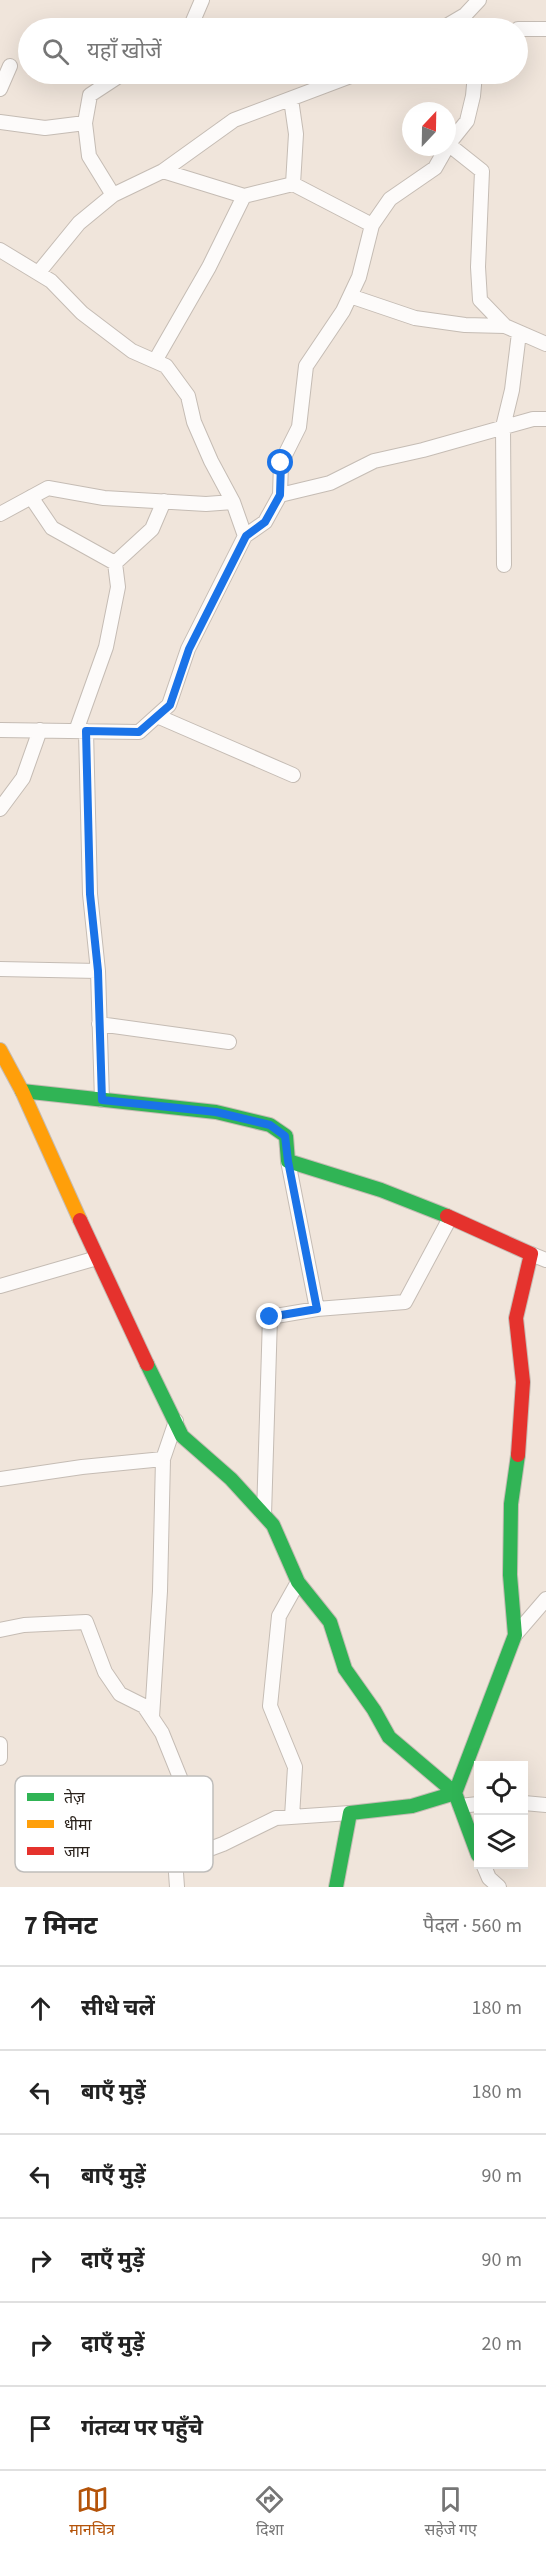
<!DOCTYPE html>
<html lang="hi">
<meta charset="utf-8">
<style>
:root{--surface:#fff;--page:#f6f6f6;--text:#222;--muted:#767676;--line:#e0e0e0;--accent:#b45309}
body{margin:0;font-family:"Source Sans 3","Noto Sans Devanagari",sans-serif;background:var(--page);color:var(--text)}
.controls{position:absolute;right:18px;bottom:18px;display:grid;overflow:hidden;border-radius:0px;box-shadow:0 6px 24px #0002}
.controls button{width:54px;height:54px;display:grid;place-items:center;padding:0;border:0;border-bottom:2px solid var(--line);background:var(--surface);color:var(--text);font:30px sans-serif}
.compass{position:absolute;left:402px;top:102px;width:54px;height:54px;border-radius:50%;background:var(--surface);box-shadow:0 6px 24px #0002;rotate:22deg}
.stop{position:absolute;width:18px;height:18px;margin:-14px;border:4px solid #1a73e8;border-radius:50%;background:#fff}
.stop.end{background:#1a73e8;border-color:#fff;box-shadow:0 2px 6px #0008}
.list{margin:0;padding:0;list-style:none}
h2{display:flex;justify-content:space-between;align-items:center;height:78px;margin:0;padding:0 24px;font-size:26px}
h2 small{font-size:20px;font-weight:400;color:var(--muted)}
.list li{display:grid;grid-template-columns:39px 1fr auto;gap:18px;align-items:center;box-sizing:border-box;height:84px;padding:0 24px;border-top:2px solid var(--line)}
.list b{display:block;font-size:22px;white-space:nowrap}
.list em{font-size:20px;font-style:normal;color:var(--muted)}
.icon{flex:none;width:33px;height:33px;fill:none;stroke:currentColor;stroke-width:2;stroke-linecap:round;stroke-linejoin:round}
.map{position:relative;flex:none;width:546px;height:1887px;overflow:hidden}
.search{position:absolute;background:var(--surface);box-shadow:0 6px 24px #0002;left:18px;right:18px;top:18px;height:66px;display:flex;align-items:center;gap:15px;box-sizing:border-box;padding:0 21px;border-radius:33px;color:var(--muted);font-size:22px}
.sheet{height:582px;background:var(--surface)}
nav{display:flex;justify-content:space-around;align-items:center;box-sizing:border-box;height:84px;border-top:2px solid var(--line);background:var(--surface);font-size:16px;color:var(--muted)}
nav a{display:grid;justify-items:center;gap:3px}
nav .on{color:var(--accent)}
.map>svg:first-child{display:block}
</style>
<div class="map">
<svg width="546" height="1887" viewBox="0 0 546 1887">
<rect width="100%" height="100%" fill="#f0e5db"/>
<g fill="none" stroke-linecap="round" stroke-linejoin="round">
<g stroke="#c5bcb4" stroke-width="16">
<path id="street" d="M446 26 473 28
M190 28 202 0
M443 28 465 15 479 0
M518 29H546
M0 89 10 66
M0 122 45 128 85 123 89 156 113 195
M85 123 90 95 122 74
M448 144 482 171 478 267 480 300 505 326 546 344
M447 146 467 121 473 96 475 74
M163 171 234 120 356 74
M293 184 372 225
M244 196 293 184 296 134 291 99
M0 250 51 281 82 313 132 351 166 366 188 396 194 422 211 461 233 502 245 536 188 649 169 705 139 732 0 730
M39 272 79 223 113 195 163 171 244 196 209 267 155 361
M350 296 415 318 465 325 505 326
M280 495 281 463 299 427 306 366 343 311 359 277 372 225 390 199 435 168 447 147
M31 497 52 528 115 563 152 529 164 501
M0 514 48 488 104 498 206 504 233 502
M245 536 265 522 280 495 330 483 374 461 423 450 533 419H546
M504 565 503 427 512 390 519 333
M157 716 293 775
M76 731 106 647 118 587 115 563
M86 731 90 894 98 971
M0 809 23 778 40 730
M0 969 98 971 102 1100
M99 1024 229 1042
M288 1161 317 1309
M531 1254 546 1260
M0 1286 97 1258
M0 1479 82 1467 163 1459
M264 1515 270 1317 317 1309 405 1302 450 1218
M0 1630 24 1625 86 1622 105 1672 120 1694 144 1706 162 1733 181 1780 173 1830 177 1887
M515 1635 546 1599
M152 1717 160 1591 163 1459 176 1421
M0 1744V1758
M524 1803 546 1805
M460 1806 478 1804
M292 1817 295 1767 270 1706 279 1616 298 1582
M175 1862 223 1844 276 1818 350 1813
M483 1864 489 1878 499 1887"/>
</g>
<g stroke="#c5bcb4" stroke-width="16">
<path id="fast" d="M22 1091 216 1112 270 1125 286 1136 288 1161 381 1190 447 1216
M147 1364 182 1436 231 1479 273 1525 298 1582 330 1622 345 1669 374 1710 389 1737 455 1793 478 1855
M336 1887 350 1813 412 1806 455 1793 515 1635 510 1575 511 1504 518 1455"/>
</g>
<g stroke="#c5bcb4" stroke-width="16">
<path id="slow" d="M0 1050 22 1091 80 1220"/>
</g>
<g stroke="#c5bcb4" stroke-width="16">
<path id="jam" d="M447 1216 531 1254 516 1318 523 1382 518 1455
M80 1220 147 1364"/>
</g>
<use href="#street" stroke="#fdfbfa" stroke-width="14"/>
<use href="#fast" stroke="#30b455" stroke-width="14"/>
<use href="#slow" stroke="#ff9f0a" stroke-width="14"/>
<use href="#jam" stroke="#e5322d" stroke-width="14"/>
</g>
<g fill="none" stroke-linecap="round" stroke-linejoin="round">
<path stroke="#1a73e8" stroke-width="8" d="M270 1317 317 1309 288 1161 285 1136 270 1125 216 1112 102 1100 98 971 90 894 86 731 139 732 170 705 189 649 246 536 265 522 280 495 281 463"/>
</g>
<rect x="15" y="1776" width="198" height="96" rx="9" fill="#fff" stroke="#bfbdbb" stroke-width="1.5"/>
<rect x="27" y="1793" width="27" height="8" fill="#30b455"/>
<rect x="27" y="1820" width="27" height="8" fill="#ff9f0a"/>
<rect x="27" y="1847" width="27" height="8" fill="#e5322d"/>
<g font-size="16" fill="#2a221c">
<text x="64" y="1803">तेज़</text>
<text x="64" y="1830">धीमा</text>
<text x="64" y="1857">जाम</text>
</g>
</svg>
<div class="controls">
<button><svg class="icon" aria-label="locate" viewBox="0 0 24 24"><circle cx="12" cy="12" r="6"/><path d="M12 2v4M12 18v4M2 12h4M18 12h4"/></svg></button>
<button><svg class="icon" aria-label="layers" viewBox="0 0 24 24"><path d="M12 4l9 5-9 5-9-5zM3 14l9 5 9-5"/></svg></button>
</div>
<svg class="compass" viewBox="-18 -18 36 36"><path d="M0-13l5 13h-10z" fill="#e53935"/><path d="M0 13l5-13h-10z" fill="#767676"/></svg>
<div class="stop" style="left:281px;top:463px"></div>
<div class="stop end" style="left:270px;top:1317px"></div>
<div class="search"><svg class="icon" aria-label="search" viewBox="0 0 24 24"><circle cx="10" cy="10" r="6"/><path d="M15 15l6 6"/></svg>यहाँ खोजें</div>
</div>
<section class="sheet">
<h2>7 मिनट<small>पैदल · 560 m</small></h2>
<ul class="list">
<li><svg class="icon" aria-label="ahead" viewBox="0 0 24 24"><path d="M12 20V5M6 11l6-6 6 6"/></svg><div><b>सीधे चलें</b></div><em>180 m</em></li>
<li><svg class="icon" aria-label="left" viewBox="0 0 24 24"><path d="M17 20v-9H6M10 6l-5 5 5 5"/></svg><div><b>बाएँ मुड़ें</b></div><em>180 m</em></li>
<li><svg class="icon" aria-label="left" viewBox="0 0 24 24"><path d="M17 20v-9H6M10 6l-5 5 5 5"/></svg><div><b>बाएँ मुड़ें</b></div><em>90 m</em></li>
<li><svg class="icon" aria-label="right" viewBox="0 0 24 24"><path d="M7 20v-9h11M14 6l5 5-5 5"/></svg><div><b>दाएँ मुड़ें</b></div><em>90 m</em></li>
<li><svg class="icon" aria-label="right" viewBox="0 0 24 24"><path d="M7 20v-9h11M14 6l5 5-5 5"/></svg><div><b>दाएँ मुड़ें</b></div><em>20 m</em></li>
<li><svg class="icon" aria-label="arrive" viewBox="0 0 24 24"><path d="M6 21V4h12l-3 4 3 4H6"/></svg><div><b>गंतव्य पर पहुँचे</b></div></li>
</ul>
</section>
<nav>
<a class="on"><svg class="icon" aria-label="map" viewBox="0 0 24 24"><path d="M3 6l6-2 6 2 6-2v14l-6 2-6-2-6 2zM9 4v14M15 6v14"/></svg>मानचित्र</a>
<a><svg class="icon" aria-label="directions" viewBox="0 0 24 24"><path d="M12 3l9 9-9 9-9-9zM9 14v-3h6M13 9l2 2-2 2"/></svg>दिशा</a>
<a><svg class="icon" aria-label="saved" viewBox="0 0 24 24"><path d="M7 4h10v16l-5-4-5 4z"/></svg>सहेजे गए</a>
</nav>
